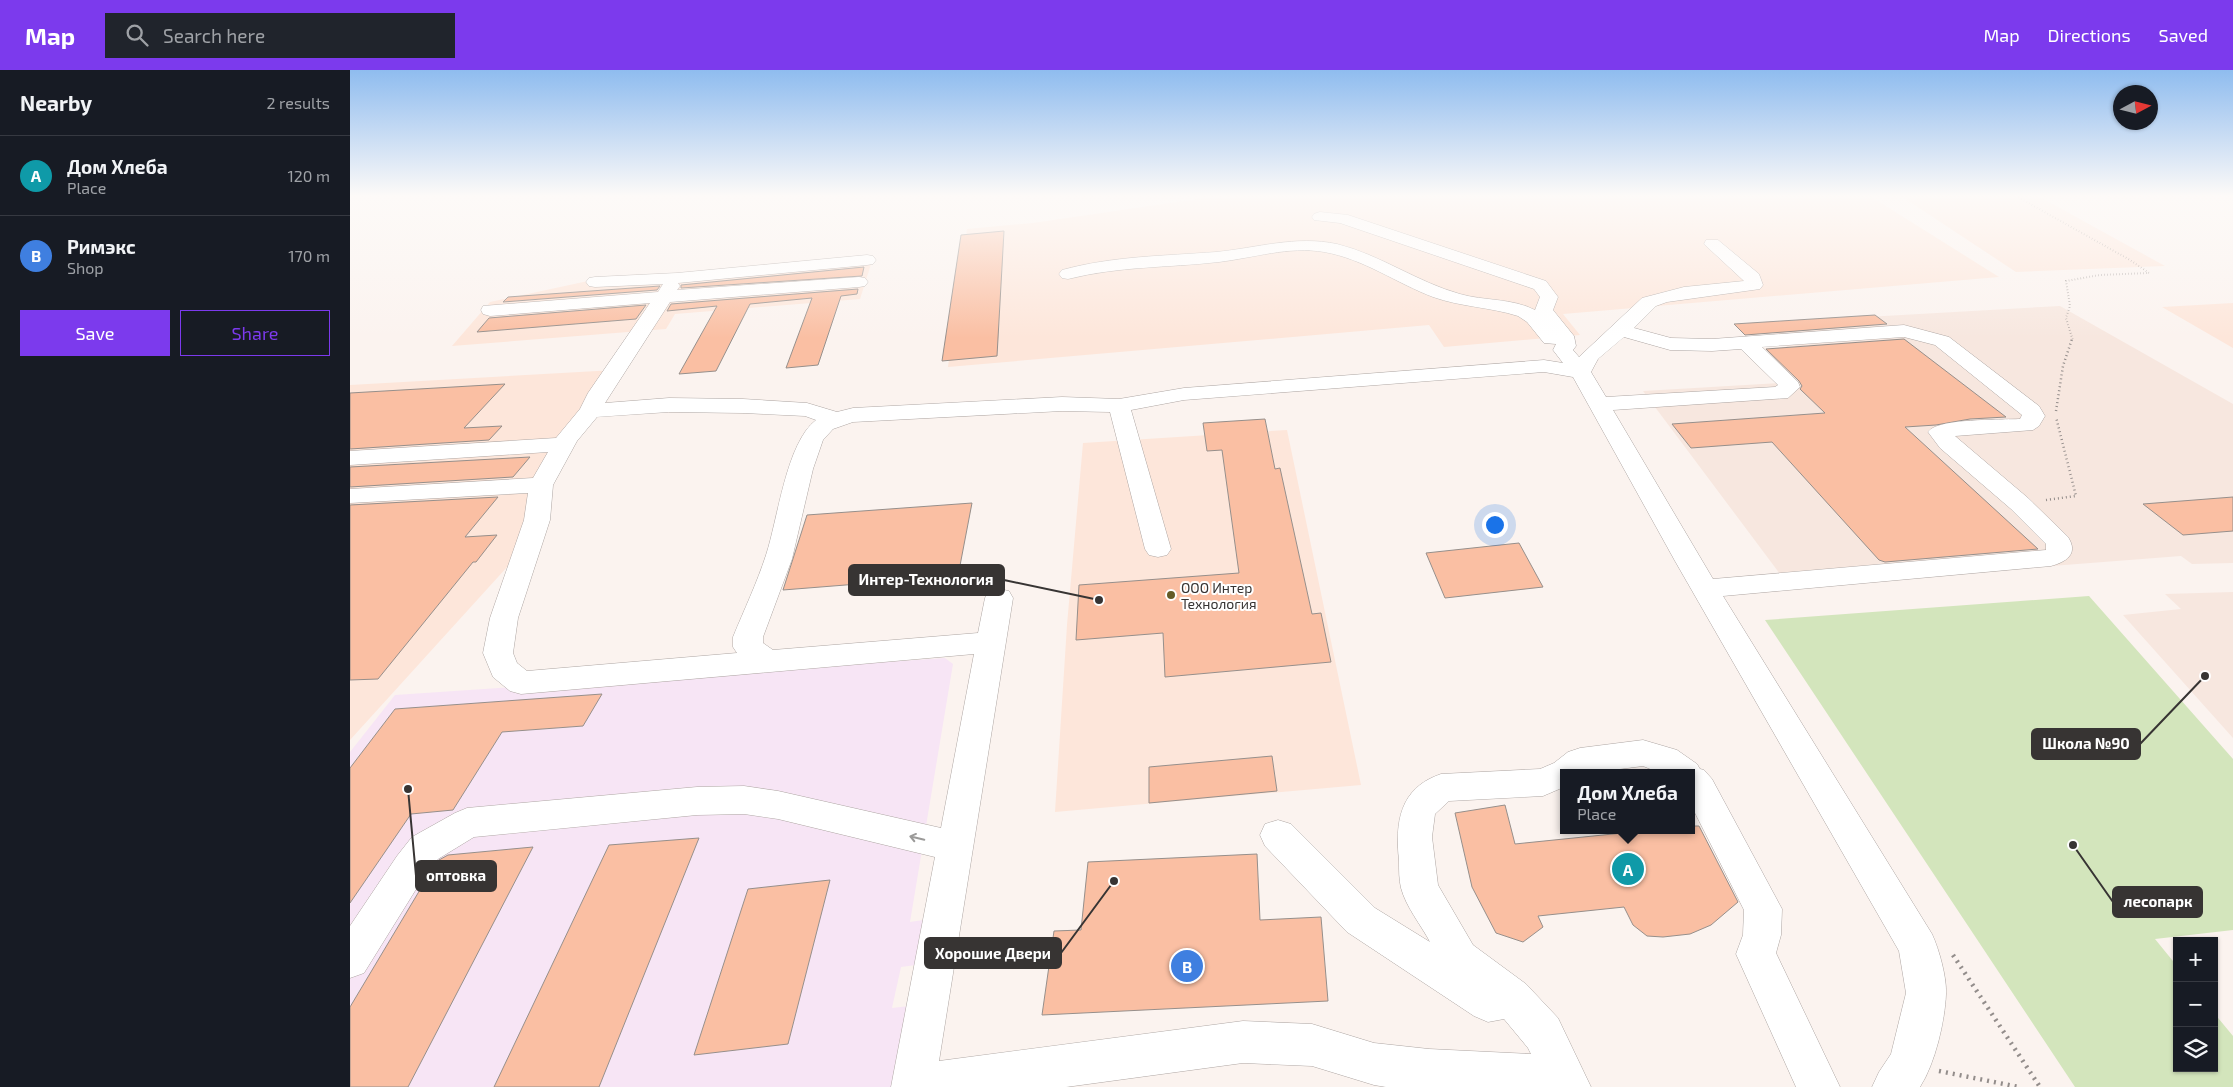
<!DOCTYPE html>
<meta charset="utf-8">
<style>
:root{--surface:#171b24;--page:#20242c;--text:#f1f3f6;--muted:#9ea1a6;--line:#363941;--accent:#7c3aed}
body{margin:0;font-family:"Exo 2",sans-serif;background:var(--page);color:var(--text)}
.controls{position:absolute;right:15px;bottom:15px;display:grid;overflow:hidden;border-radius:0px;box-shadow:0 1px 4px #0004}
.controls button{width:45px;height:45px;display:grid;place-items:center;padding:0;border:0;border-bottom:1px solid var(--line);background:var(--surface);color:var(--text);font:25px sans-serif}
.compass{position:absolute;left:1763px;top:15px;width:45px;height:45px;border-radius:50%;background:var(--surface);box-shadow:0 1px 4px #0004;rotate:83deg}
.you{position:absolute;left:1144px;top:454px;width:18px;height:18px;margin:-12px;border:4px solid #fff;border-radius:50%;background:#1a73e8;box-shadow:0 0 0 8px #1a73e833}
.badge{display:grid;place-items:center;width:32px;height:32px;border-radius:50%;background:var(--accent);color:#fff;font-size:16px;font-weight:700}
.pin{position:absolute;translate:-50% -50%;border:2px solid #fff;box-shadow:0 1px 5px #0006}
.popup{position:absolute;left:1210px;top:699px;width:135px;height:65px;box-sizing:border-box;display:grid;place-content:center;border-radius:0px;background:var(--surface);filter:drop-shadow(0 1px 4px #0005);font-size:16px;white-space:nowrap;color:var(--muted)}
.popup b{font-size:19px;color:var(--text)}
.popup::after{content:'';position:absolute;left:50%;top:100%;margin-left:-10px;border:10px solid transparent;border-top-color:var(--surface)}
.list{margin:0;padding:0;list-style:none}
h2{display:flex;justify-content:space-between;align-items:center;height:65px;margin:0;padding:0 20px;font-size:21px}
h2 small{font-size:16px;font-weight:400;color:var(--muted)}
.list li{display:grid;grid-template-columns:32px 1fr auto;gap:15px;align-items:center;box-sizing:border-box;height:80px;padding:0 20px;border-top:1px solid var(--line)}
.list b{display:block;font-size:19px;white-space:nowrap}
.list p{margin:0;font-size:16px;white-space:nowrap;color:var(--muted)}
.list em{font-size:16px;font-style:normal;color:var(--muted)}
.actions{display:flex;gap:10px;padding:15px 20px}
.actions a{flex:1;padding:11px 0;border:1px solid var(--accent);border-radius:0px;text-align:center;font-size:18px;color:var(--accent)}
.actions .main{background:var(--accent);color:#fff}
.icon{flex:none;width:28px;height:28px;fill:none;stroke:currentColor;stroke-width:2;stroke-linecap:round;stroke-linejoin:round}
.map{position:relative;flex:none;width:1883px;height:1017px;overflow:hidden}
header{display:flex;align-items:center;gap:30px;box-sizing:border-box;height:70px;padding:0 25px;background:var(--accent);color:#fff}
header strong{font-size:24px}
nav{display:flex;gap:28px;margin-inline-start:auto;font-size:18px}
.search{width:350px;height:45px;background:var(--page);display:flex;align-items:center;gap:12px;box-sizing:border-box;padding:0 18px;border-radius:0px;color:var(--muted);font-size:19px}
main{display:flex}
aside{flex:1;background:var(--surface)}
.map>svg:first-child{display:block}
</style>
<header>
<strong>Map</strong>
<div class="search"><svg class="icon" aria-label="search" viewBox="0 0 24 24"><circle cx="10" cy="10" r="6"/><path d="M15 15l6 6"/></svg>Search here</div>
<nav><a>Map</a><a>Directions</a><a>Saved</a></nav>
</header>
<main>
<aside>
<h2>Nearby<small>2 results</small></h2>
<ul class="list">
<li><span class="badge" style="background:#0f9aa8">A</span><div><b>Дом Хлеба</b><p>Place</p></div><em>120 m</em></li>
<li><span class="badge" style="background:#3f7fe0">B</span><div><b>Римэкс</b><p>Shop</p></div><em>170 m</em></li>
</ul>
<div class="actions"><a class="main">Save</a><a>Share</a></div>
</aside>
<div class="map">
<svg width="1883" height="1017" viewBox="0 0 1883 1017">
<rect width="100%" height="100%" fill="#fbf3ef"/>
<path fill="#f7e5f5" d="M595 588 603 594 560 852 580 849 573 894 551 897 542 938 559 936 545 1017H0V682L45 625Z"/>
<path fill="#fde6da" d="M913 126H1520L1649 207 1213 244 1230 265 1094 277 1079 255 598 297 617 159 683 153 847 129Z
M1551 126H1688L1815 196 1666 202Z
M522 191 510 229 325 244 316 259 102 276 140 232 238 211Z
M1883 233V278L1812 237Z
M265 300 158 496 0 670V315Z
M937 360 1011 715 705 742 717 555 733 373Z"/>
<path fill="#f7e7df" d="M1710 236 1883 334V493L1842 494 1831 486 1439 516 1293 321 1430 313 1397 280 1437 277 1412 253Z
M1883 522V668L1773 545 1831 539 1815 524Z"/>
<path fill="#d3e5bc" d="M1739 526 1883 689V860L1805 869 1827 896V998H1864V943L1883 966V1017H1725L1415 550Z"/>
<path fill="#fabfa3" stroke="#968f8b" d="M654 161 647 286 592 291 611 165Z
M514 197 512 206 331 218V215Z
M310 216 307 220 153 232 158 227Z
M508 219 507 224 491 226 468 295 436 298 462 228 400 234 366 301 329 304 367 236 317 241 321 234Z
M296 235 286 249 127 262 139 248Z
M1525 245 1537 254 1395 265 1384 254Z
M1554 269 1656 347 1620 349 1586 355 1555 357 1688 479 1535 492 1529 490 1422 372 1341 378 1322 354 1475 343 1450 319 1452 316 1449 311 1416 279Z
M155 314 114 358 152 356 139 370 0 379V323Z
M915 349 925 399 930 398 962 544 971 543 981 592 815 607 813 563 726 570 729 515 889 503 872 380 857 381 853 353Z
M180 387 163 407 0 417V397Z
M148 427 115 467 147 465 126 492H123L28 609 0 610V435Z
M1883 427V461L1833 465 1793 434Z
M622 433 608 506 433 520 457 445Z
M1169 473 1193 517 1095 528 1076 483Z
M252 624 233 656 152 662 103 740 61 744 0 833V698L45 639Z
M922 686 927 721 799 733V697Z
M1155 735 1165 774 1302 760H1342V756H1349L1388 832 1361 855 1340 864 1313 867 1297 866 1283 855 1274 837 1188 846 1193 857 1173 872 1146 863 1122 817 1105 743Z
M349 768 249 1017H144L259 775Z
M183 777 58 1017H0V937L83 798 89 790 98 785Z
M907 784 910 850 971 847 978 931 692 945 704 861 731 860 738 792Z
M480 810 438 974 344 985 398 819Z"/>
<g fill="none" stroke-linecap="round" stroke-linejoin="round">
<g stroke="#aea6a3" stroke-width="1">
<path id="minor" d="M970 142 998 145 1196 211 1208 227 1203 240 1224 266 1226 276 1223 280 1229 287 1292 228 1334 217 1394 211 1354 174 1356 170H1368L1409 204 1413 215 1410 219 1317 232 1306 236 1284 258 1321 268 1362 269 1554 255 1599 267 1689 336 1695 346 1689 356 1683 360 1605 366 1678 428 1718 467C1729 484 1716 492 1701 496L1373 526 1582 864C1589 879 1597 908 1596 924 1595 951 1585 994 1570 1017H1522L1529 1002 1541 984 1556 923 1549 881 1325 491 1223 307 1194 302 834 330 781 340 821 479 817 485 808 487 799 485 795 479 760 342 712 341 503 352 483 359 473 370 463 399 442 489 413 567V573L423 580 628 563 635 528 639 521 649 519 659 521 663 528 589 991 893 951 962 954 1024 973 1079 979 1181 984 1178 978 1154 949 1138 952 1124 946 997 862 915 776 910 765 915 754 928 750 941 754 1025 838 1080 872C1071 855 1056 837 1051 818 1049 810 1049 800 1049 791 1045 753 1049 718 1091 704L1190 699 1204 693 1218 682 1230 678 1293 670 1327 680 1347 694 1350 699 1354 700 1362 709 1432 839 1431 865 1426 883 1490 1017H1446L1386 884 1393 865 1394 840 1342 737V703H1310L1293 696 1239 703H1214V717L1193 726 1099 731 1085 744 1082 767 1088 815 1123 875 1176 914 1208 948 1241 1017H1036L1024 1015 962 996 893 993 716 1017H541L585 787 428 749 394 744 347 745 124 767 88 789 73 808 14 903 0 908V856L47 786 62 767 105 743 117 738 347 717 394 716 428 721 591 758 624 584 171 624 160 621 143 607 133 583 140 548 174 450 178 423 0 433V419L183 408 198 382 0 395V381L206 368 230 339 238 323 300 233 140 246 133 244 131 240 133 236 308 222 313 214 245 217 239 216 236 212 239 208 245 207 327 203 517 185 523 186 526 190 523 194 517 195 328 213 330 216 327 220 509 207 515 208 518 212 515 216 509 217 320 232 255 333 319 328 393 329 457 333 487 342 503 338 712 327 769 329 834 318 1194 290 1213 293 1203 280 1206 274 1194 273 1177 252 1168 246C1140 237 1111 237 1083 227 1046 213 1014 189 974 182 939 176 903 188 869 192 816 198 770 196 718 209L712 208 709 204 712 200C763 186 814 186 866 182 907 178 946 165 987 174 1031 185 1067 212 1110 224 1134 231 1162 228 1185 240L1190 227 1184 219 990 153 964 150 962 147 964 144ZM1274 267 1320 280 1362 281 1391 279 1428 315 1425 317 1256 327 1241 302 1248 289ZM1554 267 1585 275 1672 345 1670 349C1651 350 1587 348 1578 362L1590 378 1661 439 1696 474V480L1363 509 1263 340 1438 328 1450 317 1448 312 1412 277ZM319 342 393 343 455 346 466 350C436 373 428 449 416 485 407 513 394 540 383 567V577L387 583 177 601 167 593 163 583 168 548 200 450 203 415 227 371 247 347Z"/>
</g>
<path stroke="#938d8b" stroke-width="2" stroke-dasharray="0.5 2.5" stroke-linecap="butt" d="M1666 126 1780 190 1799 203 1750 205 1716 211 1720 236 1716 248 1723 271"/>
<path stroke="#938d8b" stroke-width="2.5" stroke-dasharray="1 3" stroke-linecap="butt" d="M1706 341 1713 296 1722 269
M1696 430 1726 426 1706 347"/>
<path stroke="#938d8b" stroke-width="4.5" stroke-dasharray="2 5" stroke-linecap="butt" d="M1603 885 1690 1017
M1589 1001 1669 1017"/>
<use href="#minor" fill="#fff" fill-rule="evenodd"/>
</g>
<defs><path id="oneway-shaft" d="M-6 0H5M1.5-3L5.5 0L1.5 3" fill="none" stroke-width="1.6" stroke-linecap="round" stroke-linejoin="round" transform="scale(1.25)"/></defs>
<use stroke="#9b9a99" href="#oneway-shaft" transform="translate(567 768) rotate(-167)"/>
<linearGradient id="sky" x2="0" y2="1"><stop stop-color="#8fbcef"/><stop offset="0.47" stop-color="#fdfaf8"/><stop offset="1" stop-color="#fdfaf8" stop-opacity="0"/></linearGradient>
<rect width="1883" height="268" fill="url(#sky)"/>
<circle fill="#645b27" stroke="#fff" stroke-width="2" cx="821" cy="525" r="5"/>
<g text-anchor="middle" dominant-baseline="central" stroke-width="4" stroke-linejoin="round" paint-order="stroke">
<g font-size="14" fill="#373433" stroke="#fff" text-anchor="start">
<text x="831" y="517">ООО Интер<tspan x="831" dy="16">Технология</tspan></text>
</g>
</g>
<path fill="none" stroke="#373433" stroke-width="2" d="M749 530L654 510M1855 606L1790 674M58 719L66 806M1723 775L1763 832M764 811L711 883"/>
<g fill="#373433" stroke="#fff" stroke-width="2">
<circle cx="749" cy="530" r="5"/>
<circle cx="1855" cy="606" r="5"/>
<circle cx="58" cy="719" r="5"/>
<circle cx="1723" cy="775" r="5"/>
<circle cx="764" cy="811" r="5"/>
</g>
<g fill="#373433" stroke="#373433" stroke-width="2">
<rect x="499" y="495" width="155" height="30" rx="5"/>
<rect x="1682" y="659" width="108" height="30" rx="5"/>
<rect x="66" y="791" width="80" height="30" rx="5"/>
<rect x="1763" y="817" width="89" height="30" rx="5"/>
<rect x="575" y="868" width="136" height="30" rx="5"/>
</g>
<g font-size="15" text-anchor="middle" font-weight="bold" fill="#fff">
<text x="576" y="515">Интер-Технология</text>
<text x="1736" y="679">Школа №90</text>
<text x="106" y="811">оптовка</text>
<text x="1808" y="837">лесопарк</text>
<text x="643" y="889">Хорошие Двери</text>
</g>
</svg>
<div class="controls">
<button>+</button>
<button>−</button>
<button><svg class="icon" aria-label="layers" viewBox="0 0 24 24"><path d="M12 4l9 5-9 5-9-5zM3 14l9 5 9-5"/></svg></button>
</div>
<svg class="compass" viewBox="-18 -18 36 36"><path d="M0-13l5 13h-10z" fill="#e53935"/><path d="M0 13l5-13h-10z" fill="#9ea1a6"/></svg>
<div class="you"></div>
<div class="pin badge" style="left:1278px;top:799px;background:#0f9aa8">A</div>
<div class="popup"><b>Дом Хлеба</b>Place</div>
<div class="pin badge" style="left:837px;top:896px;background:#3f7fe0">B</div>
</div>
</main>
